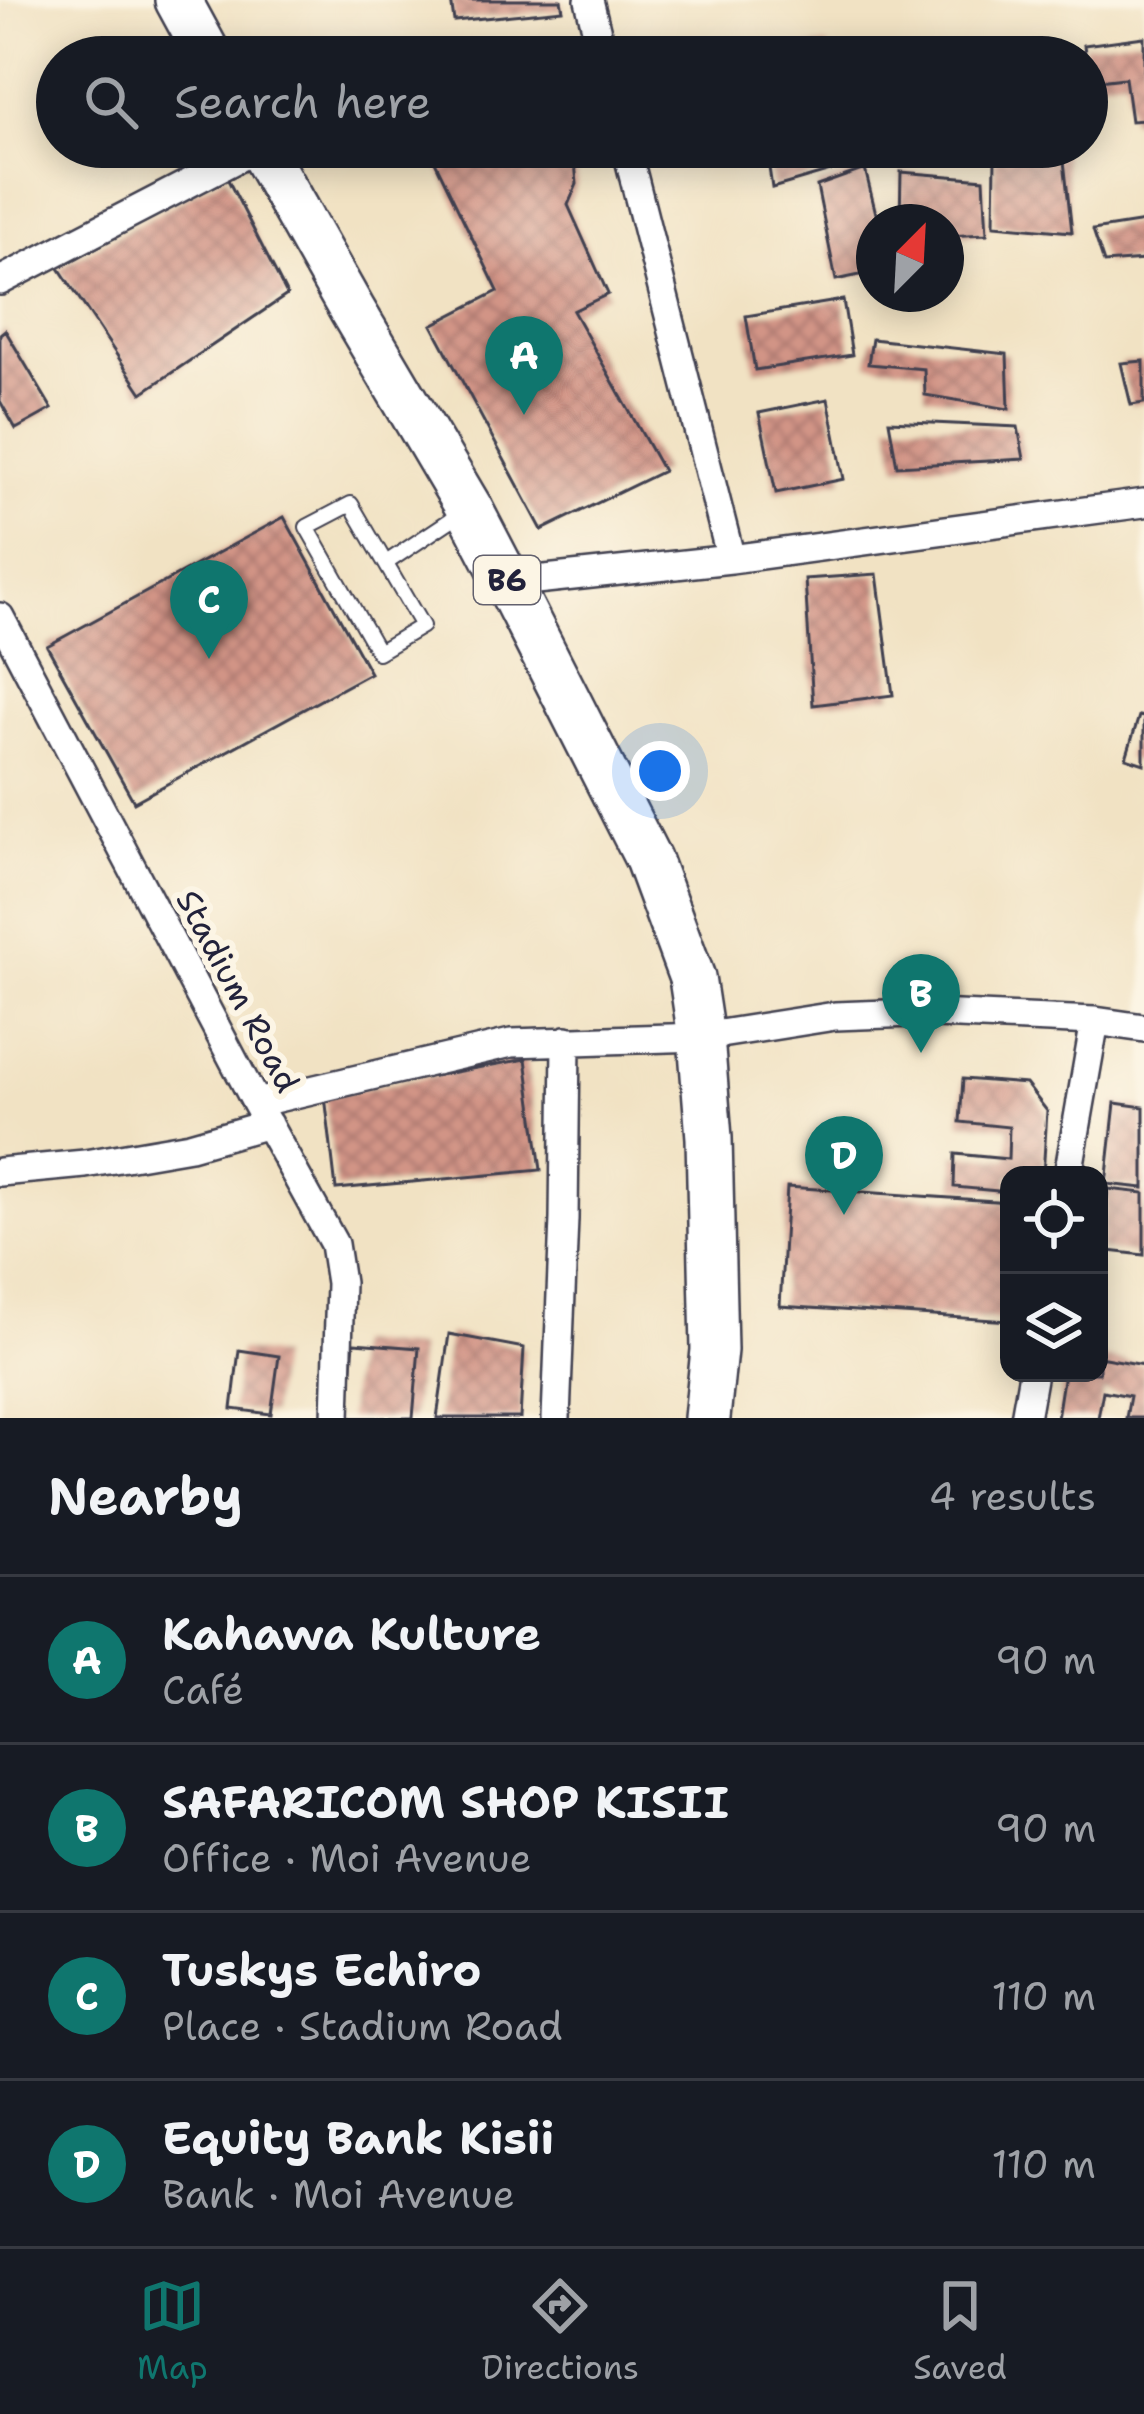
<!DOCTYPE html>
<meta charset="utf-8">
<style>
:root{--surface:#171b24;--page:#20242c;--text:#f1f3f6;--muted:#9ea1a6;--line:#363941;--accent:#0f766e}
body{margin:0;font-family:"Shantell Sans",sans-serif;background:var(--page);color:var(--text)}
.controls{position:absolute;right:36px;bottom:36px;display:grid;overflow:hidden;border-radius:24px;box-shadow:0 6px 30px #0003}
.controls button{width:108px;height:108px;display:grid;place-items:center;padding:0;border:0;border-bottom:3px solid var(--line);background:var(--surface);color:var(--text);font:60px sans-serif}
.compass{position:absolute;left:856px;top:204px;width:108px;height:108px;border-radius:50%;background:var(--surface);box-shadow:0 6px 30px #0003;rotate:24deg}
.you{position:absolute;left:660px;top:771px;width:42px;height:42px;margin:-30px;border:9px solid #fff;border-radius:50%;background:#1a73e8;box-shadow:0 0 0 18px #1a73e833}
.badge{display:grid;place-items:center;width:78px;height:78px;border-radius:50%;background:var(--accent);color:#fff;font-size:39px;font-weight:700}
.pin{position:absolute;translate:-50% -99px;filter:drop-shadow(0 3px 6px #0008)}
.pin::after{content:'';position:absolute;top:63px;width:42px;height:36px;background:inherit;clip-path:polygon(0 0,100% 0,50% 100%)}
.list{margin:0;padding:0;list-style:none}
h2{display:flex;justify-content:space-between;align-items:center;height:156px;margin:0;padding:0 48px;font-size:51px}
h2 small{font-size:39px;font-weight:400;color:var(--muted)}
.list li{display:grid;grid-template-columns:78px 1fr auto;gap:36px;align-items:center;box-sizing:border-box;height:168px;padding:0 48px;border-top:3px solid var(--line)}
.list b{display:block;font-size:45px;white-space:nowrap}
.list p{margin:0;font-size:39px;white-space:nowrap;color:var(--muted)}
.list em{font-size:39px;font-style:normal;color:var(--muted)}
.icon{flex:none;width:66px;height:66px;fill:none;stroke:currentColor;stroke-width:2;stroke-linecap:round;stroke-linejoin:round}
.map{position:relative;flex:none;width:1144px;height:1418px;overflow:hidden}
.search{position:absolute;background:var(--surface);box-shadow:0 6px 30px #0003;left:36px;right:36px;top:36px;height:132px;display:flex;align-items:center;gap:30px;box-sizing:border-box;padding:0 42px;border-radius:66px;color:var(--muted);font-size:45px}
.sheet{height:828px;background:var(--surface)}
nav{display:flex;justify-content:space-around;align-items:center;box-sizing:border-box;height:168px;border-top:3px solid var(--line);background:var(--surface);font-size:33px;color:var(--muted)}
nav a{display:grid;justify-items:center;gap:6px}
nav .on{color:var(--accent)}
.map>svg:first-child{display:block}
</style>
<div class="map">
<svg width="1144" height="1418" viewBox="0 0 1144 1418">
<defs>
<pattern id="building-cross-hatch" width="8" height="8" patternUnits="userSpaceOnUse" patternTransform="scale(3)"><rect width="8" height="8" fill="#d29486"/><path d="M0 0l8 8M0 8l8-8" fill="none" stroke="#aa786f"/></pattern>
</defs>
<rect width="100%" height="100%" fill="#fcf5e5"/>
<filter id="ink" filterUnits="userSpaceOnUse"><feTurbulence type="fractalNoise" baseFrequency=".00833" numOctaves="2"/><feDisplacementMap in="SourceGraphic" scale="24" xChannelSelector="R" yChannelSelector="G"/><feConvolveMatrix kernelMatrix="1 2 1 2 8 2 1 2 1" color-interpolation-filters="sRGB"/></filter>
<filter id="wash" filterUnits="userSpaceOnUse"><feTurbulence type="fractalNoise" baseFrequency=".004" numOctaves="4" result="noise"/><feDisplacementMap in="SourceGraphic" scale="48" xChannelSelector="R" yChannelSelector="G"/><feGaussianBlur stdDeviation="2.7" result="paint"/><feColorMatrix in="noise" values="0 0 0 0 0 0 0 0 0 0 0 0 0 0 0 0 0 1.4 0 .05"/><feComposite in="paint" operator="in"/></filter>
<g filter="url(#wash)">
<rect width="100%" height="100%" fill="#f1e2c3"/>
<g id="blocks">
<path fill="url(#building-cross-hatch)" d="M451 0H561L563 10 454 21Z
M1144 37V120L1131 121 1125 78 1089 82 1084 45Z
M828 45 830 57H751V54Z
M428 147H548L551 154 575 162 577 184 568 205 608 294 573 311 663 471 542 530 432 325 498 291Z
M766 147H845L848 166 772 188Z
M1063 152 1072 232 994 225 995 158Z
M865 169 878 222H874V272L836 280 817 186Z
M901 172 984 179 987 234 946 236V222H900Z
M226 176 287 295 142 393 59 268Z
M1144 222V260L1104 263 1093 230Z
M843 300 852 355 755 370 746 316Z
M5 330 52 409 16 429 0 401V334Z
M872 339 1007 354 1009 409 925 395 924 369 868 364Z
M1144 361V403L1131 405 1121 363Z
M828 399 844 479 776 493 759 413Z
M889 421 1018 427 1024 459 897 466Z
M284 517 370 673 134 802 47 646Z
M877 574 893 695 813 705 805 579Z
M1139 716 1144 717V764L1126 758Z
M526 1059 541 1170 336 1189 325 1096Z
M963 1079 1026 1084 1047 1111 1043 1175H1009V1192L954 1187 955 1154 1008 1159 1009 1127 960 1122Z
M1115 1103 1144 1107V1188L1106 1184Z
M787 1187 1009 1202V1321L780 1306Z
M1108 1189 1144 1193V1255L1100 1250Z
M449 1334 524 1348 520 1418H437Z
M354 1343 419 1348 413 1418H348Z
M239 1350 279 1356 271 1414 232 1409Z
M1099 1357 1144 1365V1418H1126L1130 1396 1103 1391 1098 1418H1057L1064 1373H1099Z"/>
</g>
</g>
<g filter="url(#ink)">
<use href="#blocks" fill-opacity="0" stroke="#413f4f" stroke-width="3"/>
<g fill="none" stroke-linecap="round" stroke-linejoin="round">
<g stroke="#413f4f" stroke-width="18">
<path id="service" d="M351 504 422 626 378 652 307 527Z
M386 563 461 513"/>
</g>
<g stroke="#413f4f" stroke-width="32">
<path id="minor" d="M589 0 603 57
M626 147 731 559
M0 281 259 147
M508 583 731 559 1144 503
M0 617 256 1103 334 1244 340 1283 336 1418
M256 1103 511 1043 701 1037 835 1016 913 1013 1095 1021 1144 1028
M0 1172 85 1164 190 1146 268 1124
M1068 1175 1095 1021
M556 1418 564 1219 566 1040
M1025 1418 1033 1373"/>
</g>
<g stroke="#413f4f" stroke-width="50">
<path id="trunk" d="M178 0 209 57
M260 147 352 310 469 508 508 583 648 859 692 978 701 1037 709 1138 714 1350 707 1418"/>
</g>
<use href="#service" stroke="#fff" stroke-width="14"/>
<use href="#minor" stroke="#fff" stroke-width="27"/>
<use href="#trunk" stroke="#fff" stroke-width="45"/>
</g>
</g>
<g text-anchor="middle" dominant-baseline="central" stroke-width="12" stroke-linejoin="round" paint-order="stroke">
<rect fill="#fcf5e5" stroke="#63616e" stroke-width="3" x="474" y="556" width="66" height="48" rx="9"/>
<g font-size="30" font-weight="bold" fill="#22223b">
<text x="507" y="580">B6</text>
</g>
<g font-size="33" fill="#22223b" stroke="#fcf5e5">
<text transform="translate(238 991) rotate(62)">Stadium Road</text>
</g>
</g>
</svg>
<div class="controls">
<button><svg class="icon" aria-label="locate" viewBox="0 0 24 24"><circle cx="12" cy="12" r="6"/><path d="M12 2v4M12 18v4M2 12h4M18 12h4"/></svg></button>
<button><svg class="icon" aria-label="layers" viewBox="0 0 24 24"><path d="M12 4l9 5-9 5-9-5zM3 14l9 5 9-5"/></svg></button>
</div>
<svg class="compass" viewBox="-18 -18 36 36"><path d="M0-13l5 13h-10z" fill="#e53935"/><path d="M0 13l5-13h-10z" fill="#9ea1a6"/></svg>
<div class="you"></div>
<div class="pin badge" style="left:524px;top:415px">A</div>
<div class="pin badge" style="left:921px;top:1053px">B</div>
<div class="pin badge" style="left:209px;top:659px">C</div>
<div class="pin badge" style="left:844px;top:1215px">D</div>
<div class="search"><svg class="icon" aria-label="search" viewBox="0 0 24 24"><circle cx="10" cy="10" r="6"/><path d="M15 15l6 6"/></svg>Search here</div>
</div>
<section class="sheet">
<h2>Nearby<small>4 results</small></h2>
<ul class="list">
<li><span class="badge">A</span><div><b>Kahawa Kulture</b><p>Café</p></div><em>90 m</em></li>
<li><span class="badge">B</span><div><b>SAFARICOM SHOP KISII</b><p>Office · Moi Avenue</p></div><em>90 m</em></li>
<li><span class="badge">C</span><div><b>Tuskys Echiro</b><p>Place · Stadium Road</p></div><em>110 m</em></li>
<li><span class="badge">D</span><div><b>Equity Bank Kisii</b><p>Bank · Moi Avenue</p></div><em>110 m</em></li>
</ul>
</section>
<nav>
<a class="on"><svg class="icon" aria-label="map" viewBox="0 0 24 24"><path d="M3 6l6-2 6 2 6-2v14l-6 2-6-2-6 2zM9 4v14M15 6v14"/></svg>Map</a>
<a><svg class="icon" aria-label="directions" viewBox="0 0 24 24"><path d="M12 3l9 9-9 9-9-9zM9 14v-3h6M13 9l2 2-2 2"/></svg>Directions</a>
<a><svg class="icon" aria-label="saved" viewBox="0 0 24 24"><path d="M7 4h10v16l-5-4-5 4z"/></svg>Saved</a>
</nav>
